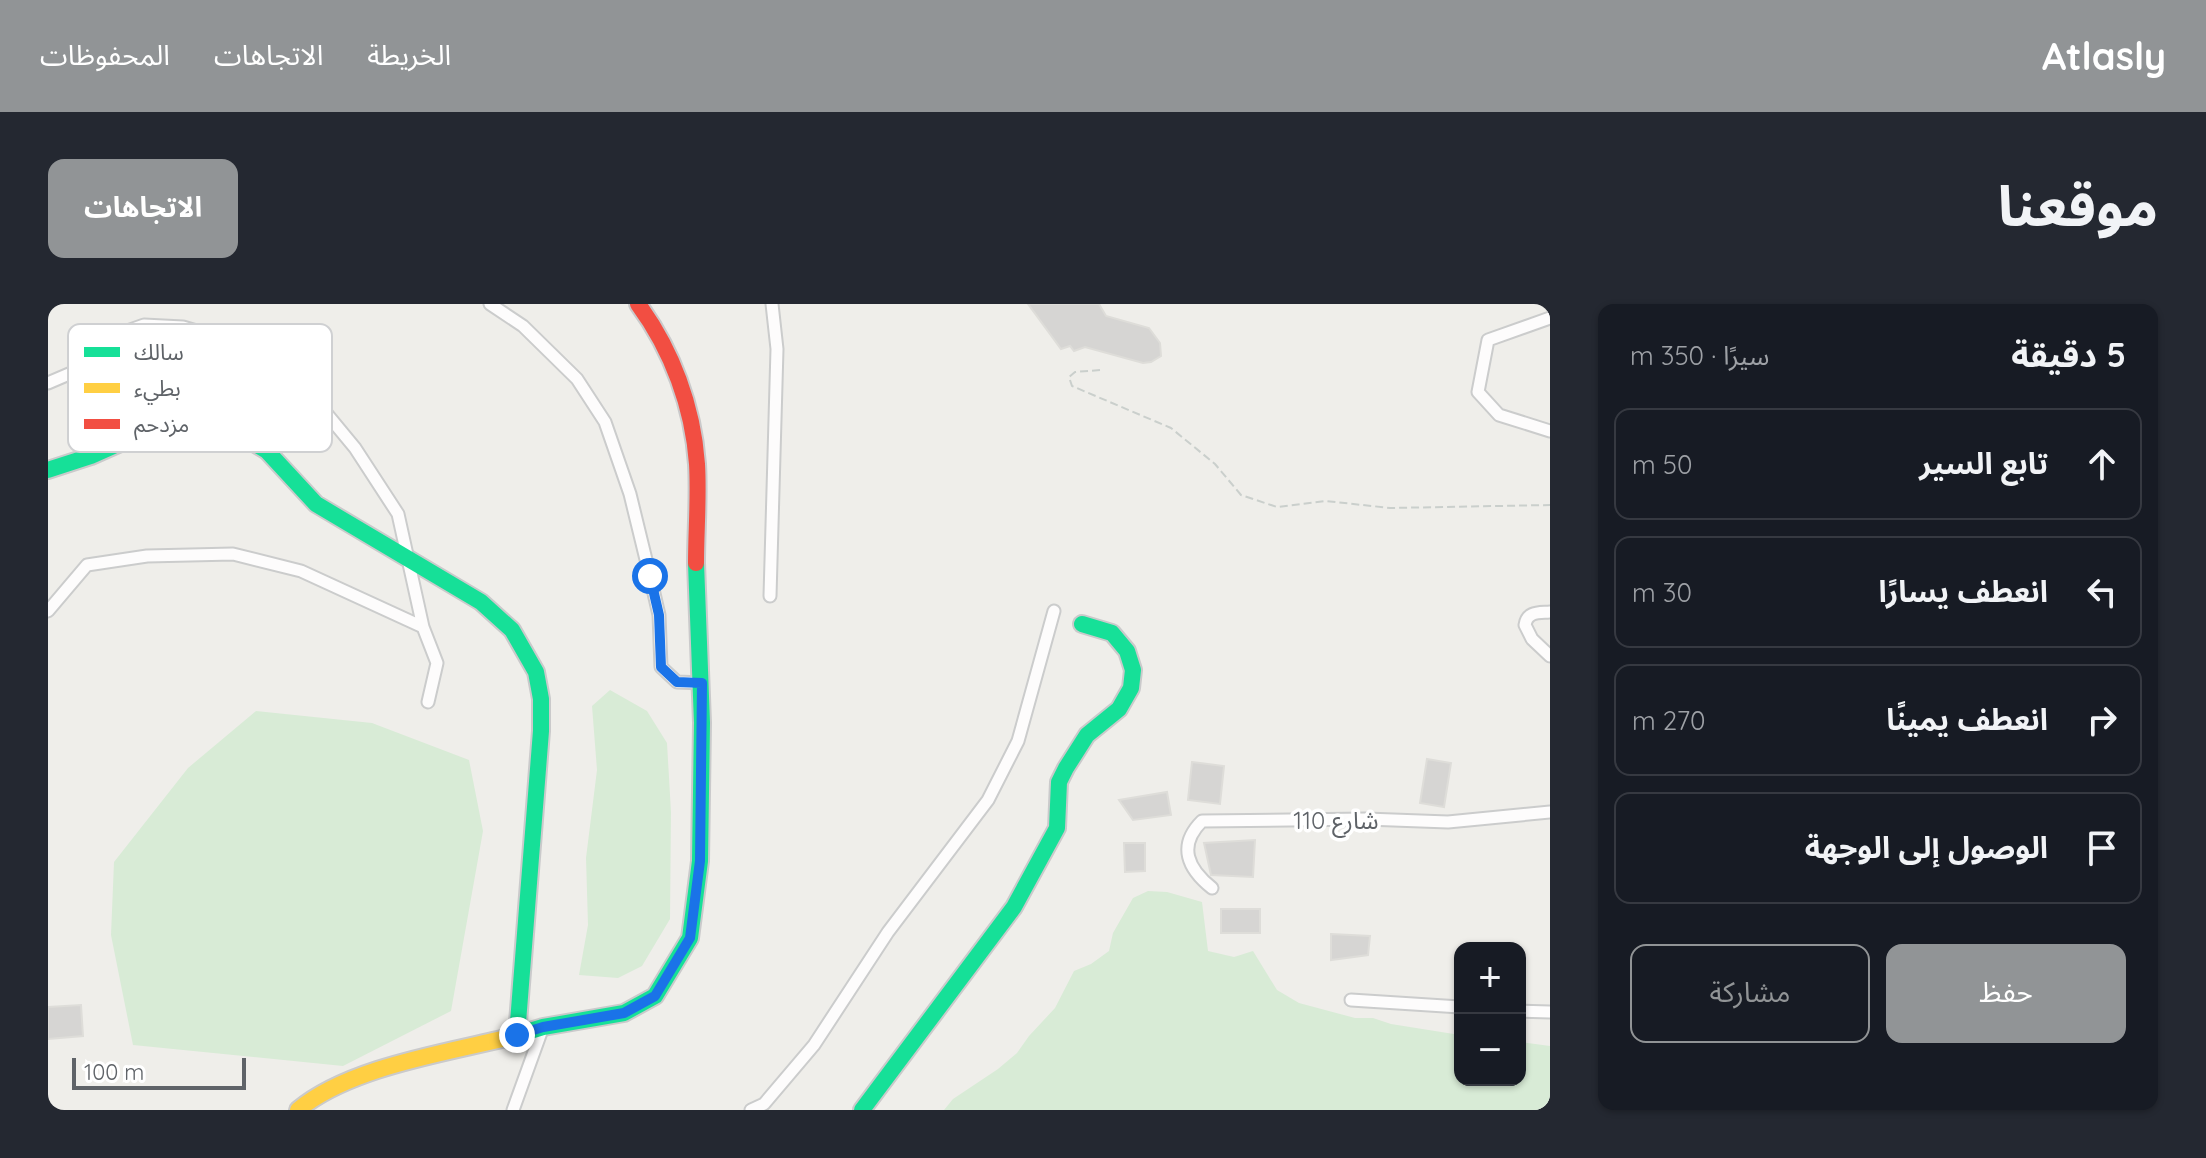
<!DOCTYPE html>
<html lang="ar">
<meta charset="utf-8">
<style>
:root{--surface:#171b24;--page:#242831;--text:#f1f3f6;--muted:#9ea1a6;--line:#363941;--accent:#919496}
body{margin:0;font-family:Quicksand,"Noto Sans Arabic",sans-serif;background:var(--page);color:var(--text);direction:rtl}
.controls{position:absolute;right:24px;bottom:24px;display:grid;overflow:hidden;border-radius:16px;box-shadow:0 2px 6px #0004}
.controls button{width:72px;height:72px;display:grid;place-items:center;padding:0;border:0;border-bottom:2px solid var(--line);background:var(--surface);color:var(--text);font:40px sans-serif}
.scale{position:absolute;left:24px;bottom:20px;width:174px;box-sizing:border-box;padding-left:8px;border:4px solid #5f6368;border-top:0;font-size:22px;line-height:28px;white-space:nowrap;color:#5f6368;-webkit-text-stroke:6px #fff;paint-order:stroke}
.stop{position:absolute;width:24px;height:24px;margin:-18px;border:6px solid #1a73e8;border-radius:50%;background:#fff}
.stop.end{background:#1a73e8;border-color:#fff;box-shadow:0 2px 8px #0008}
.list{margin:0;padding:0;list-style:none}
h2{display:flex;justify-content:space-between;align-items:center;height:104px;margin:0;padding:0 32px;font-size:34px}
h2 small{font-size:26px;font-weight:400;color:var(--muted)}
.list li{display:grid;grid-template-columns:52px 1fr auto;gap:24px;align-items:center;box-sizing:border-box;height:112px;margin:0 16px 16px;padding:0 16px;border:2px solid var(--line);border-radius:16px}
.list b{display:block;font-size:30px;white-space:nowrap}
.list em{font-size:26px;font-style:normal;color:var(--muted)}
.actions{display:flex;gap:16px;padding:24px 32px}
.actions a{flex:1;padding:18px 0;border:2px solid var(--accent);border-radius:16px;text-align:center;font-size:28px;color:var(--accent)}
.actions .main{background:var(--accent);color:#fff}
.icon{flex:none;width:44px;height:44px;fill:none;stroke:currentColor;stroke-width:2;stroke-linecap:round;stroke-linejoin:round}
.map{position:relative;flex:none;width:1502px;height:806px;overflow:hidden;direction:ltr;border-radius:16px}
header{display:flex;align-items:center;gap:48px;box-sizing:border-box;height:112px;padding:0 40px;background:var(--accent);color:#fff}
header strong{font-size:38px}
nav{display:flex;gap:44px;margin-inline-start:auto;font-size:28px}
.intro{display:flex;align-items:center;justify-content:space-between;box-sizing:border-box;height:192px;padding:0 48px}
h1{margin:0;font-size:56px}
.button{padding:20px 36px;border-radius:16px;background:var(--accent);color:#fff;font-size:28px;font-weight:700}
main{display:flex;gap:48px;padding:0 48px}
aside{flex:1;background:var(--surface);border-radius:16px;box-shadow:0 2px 6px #0004}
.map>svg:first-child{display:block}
</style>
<header>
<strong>Atlasly</strong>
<nav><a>الخريطة</a><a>الاتجاهات</a><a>المحفوظات</a></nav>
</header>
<div class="intro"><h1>موقعنا</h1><a class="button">الاتجاهات</a></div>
<main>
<aside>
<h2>5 دقيقة<small>سيرًا · 350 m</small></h2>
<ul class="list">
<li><svg class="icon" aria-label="ahead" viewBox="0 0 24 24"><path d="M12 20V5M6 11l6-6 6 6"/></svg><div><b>تابع السير</b></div><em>50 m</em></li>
<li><svg class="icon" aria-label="left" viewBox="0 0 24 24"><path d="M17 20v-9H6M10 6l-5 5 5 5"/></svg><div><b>انعطف يسارًا</b></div><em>30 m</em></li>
<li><svg class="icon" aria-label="right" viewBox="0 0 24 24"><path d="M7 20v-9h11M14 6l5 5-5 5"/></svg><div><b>انعطف يمينًا</b></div><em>270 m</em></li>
<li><svg class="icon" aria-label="arrive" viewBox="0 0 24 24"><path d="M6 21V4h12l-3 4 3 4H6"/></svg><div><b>الوصول إلى الوجهة</b></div></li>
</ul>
<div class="actions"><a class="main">حفظ</a><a>مشاركة</a></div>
</aside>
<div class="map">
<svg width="1502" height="806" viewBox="0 0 1502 806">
<rect width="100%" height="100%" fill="#efeeea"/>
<path fill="#d8ebd6" d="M562 386 599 407 619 439 623 508 622 615 594 662 570 674 531 671 540 621 538 554 549 466 544 402Z
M208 407 324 419 421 456 435 527 403 707 295 762 85 741 63 631 66 558 140 464Z
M1100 587 1119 588 1154 598 1160 647 1186 653 1205 647 1229 686 1251 699 1307 714H1325L1343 720 1412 731V776H1472V738L1502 742V806H896L905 795 950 765 969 749 981 732 1007 704 1026 667 1043 660 1061 647 1065 629 1085 594Z"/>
<path fill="#d6d5d3" stroke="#deddd9" stroke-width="2" d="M980 0H1051L1058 12 1101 24 1112 39 1113 52 1103 58 1095 59 1037 43 1026 47 1022 42 1013 45Z
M1379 455 1403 459 1396 503 1372 499Z
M1144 458 1176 462 1172 500 1140 496Z
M1119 488 1123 511 1085 516 1071 496Z
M1207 536 1205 573 1163 571 1156 539Z
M1076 539H1097V567L1077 568Z
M1173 605H1212V629H1173Z
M1283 630 1322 632 1320 651 1283 656Z
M33 701 35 732 0 735V703Z"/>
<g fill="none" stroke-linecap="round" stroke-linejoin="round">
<g stroke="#cbcccc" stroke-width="15">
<path id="street" d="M442 0 475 22 529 75 557 118 582 190 602 272 611 311 613 363 629 378 654 379
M1502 14 1440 36 1430 88 1451 111 1502 127
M0 79 28 67 68 31 96 21 135 23 172 34 259 86 307 144 350 210 375 323 253 267 185 250 99 252 39 261 0 307
M722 292 729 45 724 0
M1502 308C1491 309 1479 307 1477 321L1484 335 1502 352
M375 323 389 359 380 398
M1164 584C1140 565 1129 542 1154 517L1318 515 1400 518 1502 508
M1303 696 1412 703
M1472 707 1502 708
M465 806 495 723
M703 806 716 800 766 741 840 628 940 496 970 437 1006 307"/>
</g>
<g stroke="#cacacb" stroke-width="20">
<path id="fast" d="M0 166 43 152 115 120 146 117 175 120 219 147 268 200 433 298 464 326 488 368 493 395V427L469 731 462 733
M469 731 495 723 576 709 607 692 642 634 652 557 654 419 648 259
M814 806 966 603 1009 524 1011 478 1018 464 1039 431 1071 405 1083 384 1085 366 1079 347 1064 329 1034 320"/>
</g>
<g stroke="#cacacb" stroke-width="20">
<path id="slow" d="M250 806C301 763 398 749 462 733"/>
</g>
<g stroke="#cacacb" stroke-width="20">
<path id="jam" d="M590 0C624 46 645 103 649 160 651 193 648 227 648 259"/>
</g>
<path stroke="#cacfcc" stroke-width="2" stroke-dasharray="8 4" stroke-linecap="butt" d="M1052 66 1027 68 1021 73 1024 82 1123 124 1167 160 1193 191 1229 203 1278 197 1342 204 1502 201"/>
<use href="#street" stroke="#fdfcfc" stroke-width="11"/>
<use href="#fast" stroke="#16e098" stroke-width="16"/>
<use href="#slow" stroke="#ffcf43" stroke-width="16"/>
<use href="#jam" stroke="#f24e42" stroke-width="16"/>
</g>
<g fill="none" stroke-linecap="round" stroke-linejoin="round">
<path stroke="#1a73e8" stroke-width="10" d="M469 731 495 723 576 709 607 692 642 634 652 557 654 379 629 378 613 363 611 311 602 272"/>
</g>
<g text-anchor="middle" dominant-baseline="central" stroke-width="7" stroke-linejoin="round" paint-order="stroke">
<g font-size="24" fill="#5f6368" stroke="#fff">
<text x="1288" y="516">شارع 110</text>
</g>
</g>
<rect x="20" y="20" width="264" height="128" rx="12" fill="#fff" stroke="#cfd0d2" stroke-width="2"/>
<rect x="36" y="43" width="36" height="10" fill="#16e098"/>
<rect x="36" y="79" width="36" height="10" fill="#ffcf43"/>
<rect x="36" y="115" width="36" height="10" fill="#f24e42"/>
<g font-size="22" fill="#5f6368">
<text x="86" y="56">سالك</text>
<text x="86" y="92">بطيء</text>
<text x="86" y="128">مزدحم</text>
</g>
</svg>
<div class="controls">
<button>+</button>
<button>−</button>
</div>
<div class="scale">100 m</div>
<div class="stop" style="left:602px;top:272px"></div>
<div class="stop end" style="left:469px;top:731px"></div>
</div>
</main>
